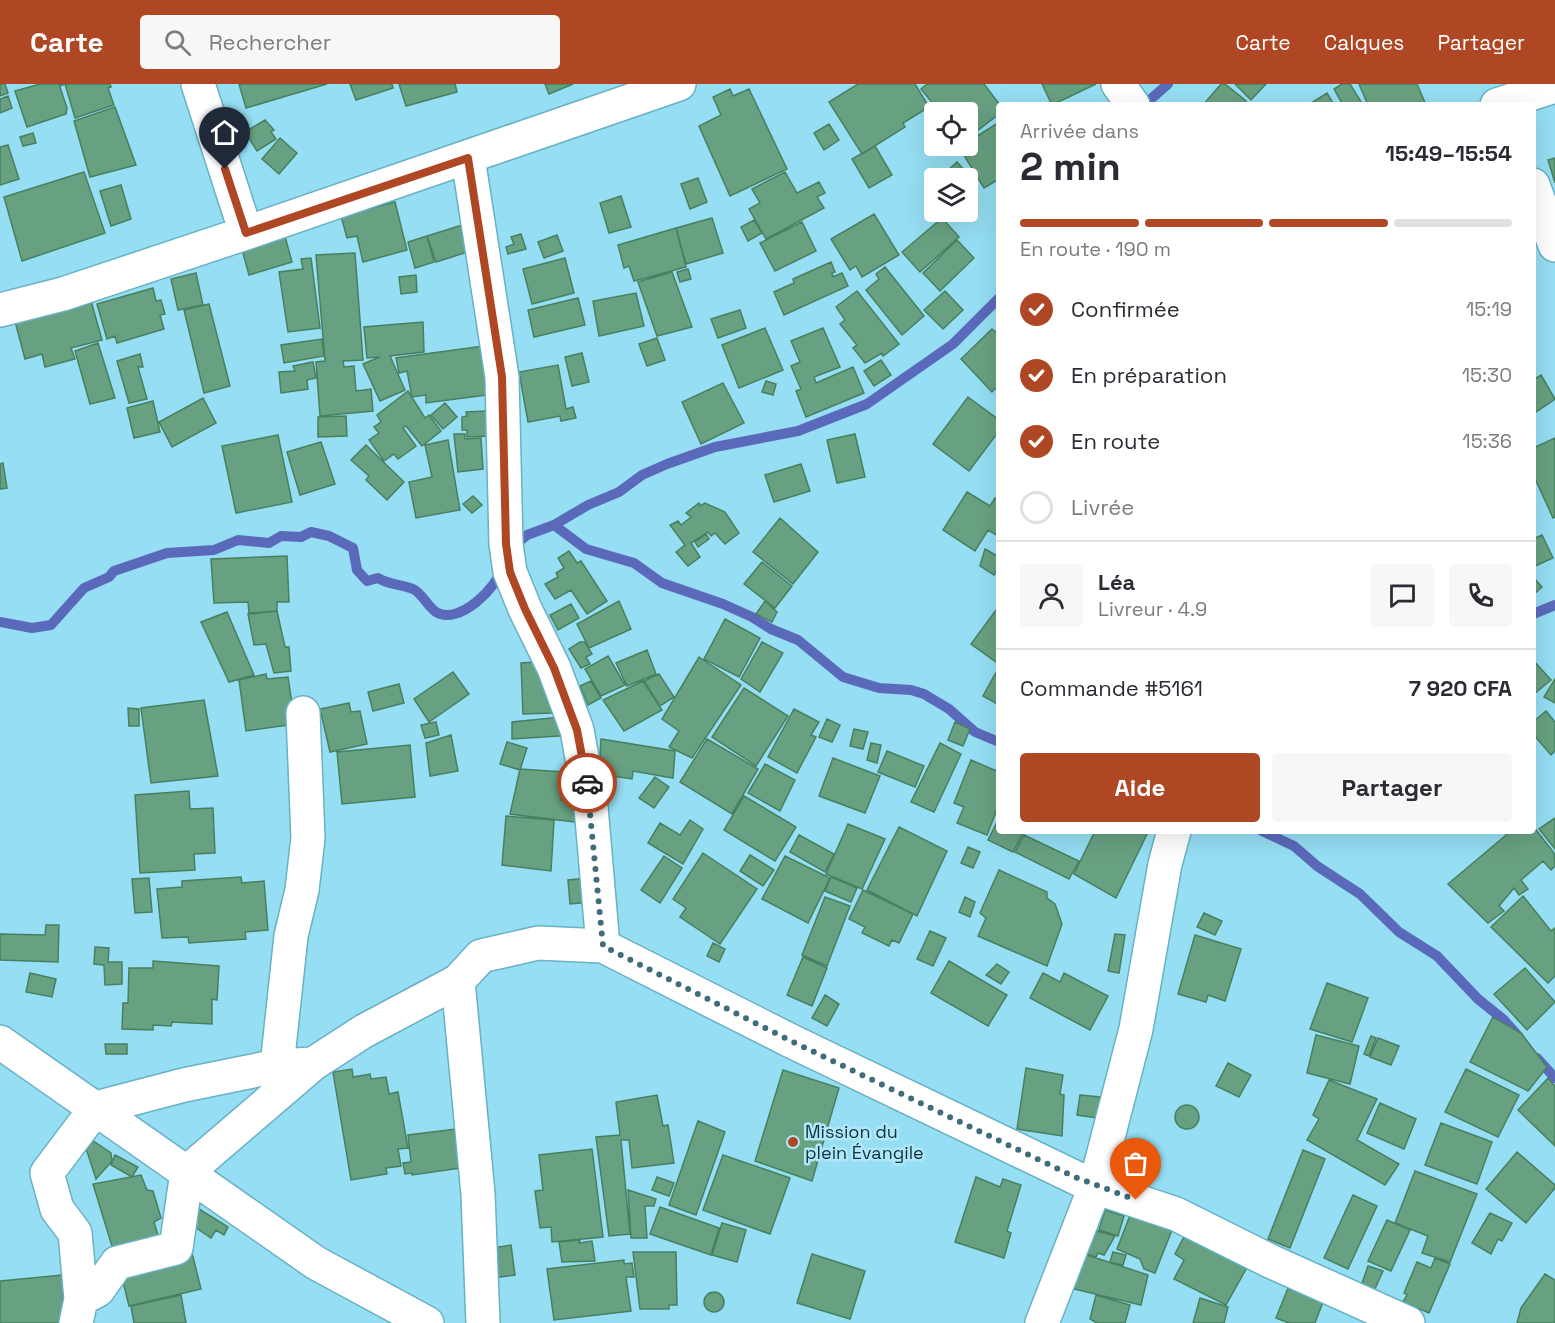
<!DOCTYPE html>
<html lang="fr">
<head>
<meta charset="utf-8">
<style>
	:root { --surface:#fff; --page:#f7f7f7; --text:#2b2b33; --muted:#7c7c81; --line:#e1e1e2; --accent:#af4724 }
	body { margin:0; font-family:"Space Grotesk",sans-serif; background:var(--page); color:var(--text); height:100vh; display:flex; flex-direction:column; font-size:22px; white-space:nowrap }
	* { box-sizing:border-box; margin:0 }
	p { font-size:20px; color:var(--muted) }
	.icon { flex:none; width:33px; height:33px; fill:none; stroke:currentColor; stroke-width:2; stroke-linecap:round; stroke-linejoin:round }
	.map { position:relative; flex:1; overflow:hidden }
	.sheet { position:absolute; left:996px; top:18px; width:540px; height:732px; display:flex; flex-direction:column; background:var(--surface); border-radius:6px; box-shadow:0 6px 24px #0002 }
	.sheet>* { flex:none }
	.controls { position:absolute; left:924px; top:18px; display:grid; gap:12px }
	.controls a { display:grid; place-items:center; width:54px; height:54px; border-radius:6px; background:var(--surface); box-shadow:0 6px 24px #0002; font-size:30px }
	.pin { position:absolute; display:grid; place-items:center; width:51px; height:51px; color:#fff; margin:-62px -26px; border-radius:50% 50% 50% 0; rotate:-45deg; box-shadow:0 0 6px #0007 }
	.pin .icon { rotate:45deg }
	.courier { position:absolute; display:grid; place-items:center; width:60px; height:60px; margin:-30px; border:4px solid #af4724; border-radius:50%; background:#fff; color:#222; box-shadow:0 2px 8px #0007 }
	.summary em { font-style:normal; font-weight:600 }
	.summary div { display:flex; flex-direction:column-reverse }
	.summary { display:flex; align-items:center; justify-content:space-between; height:102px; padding:0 24px }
	h1 { font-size:39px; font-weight:600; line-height:45px }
	.bar { display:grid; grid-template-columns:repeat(4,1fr); gap:9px 6px; align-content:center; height:72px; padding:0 24px }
	.bar i { height:8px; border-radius:4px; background:var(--line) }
	.bar .active { background:var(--accent) }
	.bar p { grid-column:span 4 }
	.line { display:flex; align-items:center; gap:15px; padding:0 24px; border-top:2px solid var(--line) }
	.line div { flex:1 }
	.round { display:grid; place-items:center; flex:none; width:63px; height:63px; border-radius:6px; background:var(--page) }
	ol { padding:0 24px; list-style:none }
	li { display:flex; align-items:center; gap:18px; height:66px }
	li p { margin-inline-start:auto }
	li .icon { padding:6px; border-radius:50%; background:var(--accent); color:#fff; stroke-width:4 }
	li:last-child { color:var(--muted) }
	li i { width:33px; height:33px; border:3px solid var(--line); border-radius:50% }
	.primary-button { display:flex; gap:12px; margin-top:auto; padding:12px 24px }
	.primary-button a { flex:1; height:69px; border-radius:6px; background:var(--accent); color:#fff; font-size:24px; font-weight:600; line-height:69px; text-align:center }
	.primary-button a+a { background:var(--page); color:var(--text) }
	header { display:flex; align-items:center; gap:36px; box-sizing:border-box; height:84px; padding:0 30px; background:var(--accent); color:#fff }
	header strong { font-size:28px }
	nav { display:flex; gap:33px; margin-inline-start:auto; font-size:21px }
	.search { width:420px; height:54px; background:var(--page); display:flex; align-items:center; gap:15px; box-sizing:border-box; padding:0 21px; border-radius:6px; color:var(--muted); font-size:22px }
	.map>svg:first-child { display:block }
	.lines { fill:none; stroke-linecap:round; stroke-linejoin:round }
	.stream { stroke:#5b69ba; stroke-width:10 }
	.building { fill:#68a181; stroke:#478060; stroke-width:1.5 }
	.minor-casing { stroke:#69b1c5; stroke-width:36 }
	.minor { stroke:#fff; stroke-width:33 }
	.done { stroke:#3f6d79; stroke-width:6; stroke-dasharray:0 10.8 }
	.route { stroke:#af4724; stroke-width:8 }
	.poi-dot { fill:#af4724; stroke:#b0e8fa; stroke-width:2 }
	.labels { text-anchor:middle; stroke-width:5; stroke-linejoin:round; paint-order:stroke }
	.poi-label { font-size:18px; fill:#113038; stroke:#b0e8fa; text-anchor:start }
</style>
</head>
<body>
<header>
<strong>Carte</strong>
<div class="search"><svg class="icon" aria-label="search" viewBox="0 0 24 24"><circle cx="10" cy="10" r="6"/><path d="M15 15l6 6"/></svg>Rechercher</div>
<nav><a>Carte</a><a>Calques</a><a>Partager</a></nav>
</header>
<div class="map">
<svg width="1555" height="1239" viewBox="0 0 1555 1239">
	<rect width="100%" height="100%" fill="#95def3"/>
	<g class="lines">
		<!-- stream -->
		<path class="stream" d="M1144,21L1168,0
			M554,441L586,465L634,479L662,499L723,520L752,533L771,545L798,556L843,593L879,604L911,606L924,610L949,625L975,648L999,658
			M512,464L527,451L554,441L588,421L619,408L642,391L667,380L715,363L798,347L867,320L953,260L999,214
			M1533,530L1555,521
			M0,538L32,544L51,541L84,504L109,493L114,487L167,469L214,466L238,456L269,459L281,452L301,453L311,448L329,452L353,464L357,486L367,497L378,494C389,501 401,500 413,505C422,509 427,522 436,528C459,542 498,503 502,483
			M1262,747L1294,762L1317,782L1360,810L1399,848L1437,872L1478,915L1504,936L1519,953
			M1537,974L1555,994"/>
	</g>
	<!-- building -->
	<path class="building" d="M0,0H5L8,9L0,12Z
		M40,0H59L67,24L66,30L27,43L15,7Z
		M59,0H110L111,3L108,4L114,21L75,34L65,0L60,2Z
		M239,0H327L246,24Z
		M350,0H392L393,4L356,16Z
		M399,0H455L457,8L406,22Z
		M545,0H573L549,10Z
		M858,0H915L929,23L903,39L905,43L862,70L829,18Z
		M927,0H984L1000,21L999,30L968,54V28H940L921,5Z
		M1042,0H1096L1052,21Z
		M1221,0H1225L1246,17L1243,21H1203Z
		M1235,0H1266L1251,16Z
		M1342,0H1350L1363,21H1343L1334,5Z
		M1359,0H1417L1426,21H1368Z
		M730,5L733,12L749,5L787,85L730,112L699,42L721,31L713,13Z
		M1327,9L1334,21H1308Z
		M8,12L12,24L0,29V15Z
		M115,23L136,81L90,93L74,37Z
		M265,36L274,46L271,48L276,55L257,67L245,48Z
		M829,40L839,56L824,66L814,49Z
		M996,40L999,45V95L984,104L959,63L968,62V58Z
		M33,49L36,59L23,62L20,53Z
		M280,54L297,69L279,90L262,75Z
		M8,61L19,95L0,101V63Z
		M875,62L892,91L869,104L852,75Z
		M1555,74V99L1548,76Z
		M957,78L973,96L968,101V94H939Z
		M84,88L105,149L22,177L4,113Z
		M785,88L797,109L819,98L825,109L817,113L824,124L766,155L749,125L760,119L752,105Z
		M698,94L707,118L690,125L681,100Z
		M934,98V114L927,105Z
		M121,101L131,135L111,142L100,107Z
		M621,112L631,143L609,149L600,119Z
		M395,118L407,166L363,178L357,152L347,154L341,132Z
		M874,130L899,171L862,193L856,182L850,186L831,155Z
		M712,134L723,169L686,180L676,144Z
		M942,134L959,153L920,188L902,168Z
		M754,136L762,149L748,157L741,143Z
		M472,138L480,164L436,178L427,152Z
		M802,138L816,167L775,187L760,159Z
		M676,144L686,183L634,197L629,182L624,184L618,161Z
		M283,145L292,178L249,191L240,158Z
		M521,150L526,165L508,170L506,163L514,160L511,153Z
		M557,151L563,167L544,174L538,158Z
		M427,152L434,178L415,184L408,158Z
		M957,156L974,174L940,207L923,189Z
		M355,169L363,276L343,277L344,283L354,282L356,307L371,305L373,327L320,332L316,278L325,277L316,171Z
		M311,174L320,244L288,248L279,188L303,185L301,175Z
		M565,174L574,209L532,220L523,185Z
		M831,178L835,188L832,189L833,193L842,189L848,202L784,231L774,208L794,199L793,195Z
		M885,183L924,232L902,251L866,206L879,195L876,190Z
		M688,185L691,195L680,198L677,188Z
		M672,188L692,243L657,252L638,198Z
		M196,189L203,221L178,226L171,195Z
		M416,191L417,208L401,210L399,193Z
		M153,204L156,217L161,216L165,230L160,231L164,245L117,259L115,252L107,255L97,220Z
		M88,206L102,256L71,264L75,275L45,283L42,270L25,275L12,226Z
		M857,207L899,260L883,272L882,269L865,279L853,264L857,261L840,240L845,236L836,223Z
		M945,207L963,226L943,245L924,226Z
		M636,209L644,242L599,252L593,217Z
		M578,214L585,241L534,253L528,226Z
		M209,220L230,302L204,309L184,226Z
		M740,226L746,244L718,254L711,235Z
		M423,238L424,268L390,272L405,306L380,317L363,280L380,273L367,274L364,243Z
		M765,244L783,286L739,304L722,261Z
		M823,244L840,283L814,293L816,299L853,283L864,309L806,333L796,307L801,305L791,282L800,278L791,257Z
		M992,245L997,249L999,248V301L992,308L961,275Z
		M657,254L665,276L647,282L639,260Z
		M322,255L324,272L284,279L281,261Z
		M98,259L115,314L90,320L75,267Z
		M483,262L486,311L426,319V311L412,313L407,287L399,289L396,274Z
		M582,269L589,298L572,302L565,273Z
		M140,270L143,283H138L147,315L129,319L117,277Z
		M881,276L891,291L874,302L864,287Z
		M313,278L316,294L307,296L308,305L281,309L279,288L295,287L293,282Z
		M558,281L566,325L573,323L576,334L561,337L560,332L528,338L519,288Z
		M1541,291L1555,315L1533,330V296Z
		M766,297L776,300L773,311L762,308Z
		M723,299L744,339L701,360L682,318Z
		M408,307L425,334L429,331L441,347L422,362L406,342L403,344L416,362L398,375L394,370L384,377L369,356L379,349L374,343L381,338L377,331Z
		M968,313L999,336V347L969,387L933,360Z
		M203,314L216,339L172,363L159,338Z
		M153,317L160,348L134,354L127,324Z
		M445,319L457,333L443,345L431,331Z
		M487,327L488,352L467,353V346H462V333L467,332L466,328Z
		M346,332L347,352L318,353V333Z
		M454,350H465V355L481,354L483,385L458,388Z
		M855,350L865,393L837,399L827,356Z
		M278,351L292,418L236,429L222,362Z
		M1555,354V433L1553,434L1533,390V364Z
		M448,356L460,426L416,434L409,398L432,393L425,361Z
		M321,358L335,400L300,411L287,368Z
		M366,361L404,398L387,416L366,396L369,392L351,376Z
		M3,379L7,404L0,405V380Z
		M801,380L810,407L774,418L765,391Z
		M967,408L990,422L995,414L999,417V449L998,452L988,446L975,467L943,446Z
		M473,412L482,421L472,429L463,420Z
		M699,419L700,422L705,419L725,428L739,449L725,460L715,449L711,452L708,448L691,459L700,473L688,482L676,468L685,461L670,441L678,437L681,441L691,433L686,429Z
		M780,434L818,468L793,500L753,468Z
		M706,450L709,455L698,463L695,458Z
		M1542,451L1553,474L1533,483V455Z
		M985,465L999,473V483L994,491L980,482Z
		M569,467L577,479L581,477L607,517L587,530L571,506L555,515L545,500L558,493L556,489L564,484L558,474Z
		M287,472L289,518H277V527L249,529L248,518L214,519L211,475Z
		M762,478L792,502L775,524L744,500Z
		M1533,493L1542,503L1533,511Z
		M619,517L631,545L589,564L577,540Z
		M765,517L777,528L772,538L756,530Z
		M571,520L579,534L558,546L550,531Z
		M999,522V574L996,578L971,560Z
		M277,527L285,563H289L291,587L274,589L266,560L254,561L248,530Z
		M227,528L254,591L229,598L201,538Z
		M725,535L760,554L739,593L704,575Z
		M580,558H585L592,570L586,573L590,580L581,584L569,565Z
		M762,558L783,569L760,608L741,595Z
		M647,566L656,590L627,602L616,579Z
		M608,572L625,601L601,612L585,585Z
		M699,573L741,601L692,674L669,663L679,647L662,635Z
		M1533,576L1551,596L1534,610L1533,609Z
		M549,577L552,629L523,630L521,579Z
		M999,583V621L983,612Z
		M453,588L469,610L429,638L414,615Z
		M266,590L267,595L288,593L295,640L246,647L239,596Z
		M659,590L674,613L660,622L644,597Z
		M1555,595V619L1544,613Z
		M591,597L601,614L588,621L580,602Z
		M643,597L662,626L624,647L603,616Z
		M399,600L404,619L373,627L368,608Z
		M744,604L788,632L756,682L712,653Z
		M204,616L218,692L151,699L141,624Z
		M349,619L351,628L360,627L367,660L330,668L320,625Z
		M128,624L139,625V642H129Z
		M794,625L819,638L811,651L816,653L797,689L768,673Z
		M1546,627L1555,638V667L1551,671L1533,650V638Z
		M571,632L574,651L512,655V638Z
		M827,635L840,641L832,658L819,653Z
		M436,638L439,651L425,654L421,641Z
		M955,638L970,645L963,662L948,656Z
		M854,645L868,648L863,665L850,662Z
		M451,651L458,687L430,692L426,659Z
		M601,655L675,667L673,694L633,687L632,695L599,690Z
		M707,655L758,685L732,730L680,698Z
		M507,658L527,664L520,686L500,680Z
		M871,659L881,661L877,679L867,676Z
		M940,659L961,670L934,728L911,718Z
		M410,661L415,713L342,720L337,668Z
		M887,667L924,682L915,703L878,688Z
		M833,674L880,692L865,729L819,712Z
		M971,676L999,688V720L987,751L957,739L964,723L954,719Z
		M765,680L795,696L780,727L748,709Z
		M520,685L564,688L561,716L582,720V739L510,730Z
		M655,693L669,703L654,724L639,714Z
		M189,707L190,725L213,724L215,769L194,770L195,786L140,789L135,711Z
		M744,712L796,743L775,777L724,746Z
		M506,732L554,736L551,787L502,781Z
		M999,734V747H1024L1013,768L988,756Z
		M1555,734V765L1539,745Z
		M690,736L703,745L683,780L648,759L660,739L680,751Z
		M848,740L885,755L862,805L826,790Z
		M1533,742L1554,769L1555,782L1551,786L1543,777L1521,796L1528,805L1519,811L1514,804L1499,822L1504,827L1488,839L1448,800L1511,747H1533Z
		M899,743L947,767L917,832L867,806Z
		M1095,747L1148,748L1116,814L1074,790Z
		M799,751L834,770L825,788L790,768Z
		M1024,751L1079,777L1069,795L1015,768Z
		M968,763L980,768L973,784L961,779Z
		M703,769L757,805L720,860L680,833L686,824L673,815Z
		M750,771L774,786L763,802L740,787Z
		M664,772L682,784L660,819L641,806Z
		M785,772L830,794L808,839L762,815Z
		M999,786L1047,808V814L1055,820L1062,840L1047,882L978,852L986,834L980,829Z
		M241,793L242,799L264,797L268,846L245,848L246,855L189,859L188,853L162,854L157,805L182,803V797Z
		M831,793L857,804L851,818L825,807Z
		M149,794L152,828L135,829L132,795Z
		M588,794L591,818L570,820L568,796Z
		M863,806L913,830L899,859L892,856L889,862L862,849L865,843L849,835Z
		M1523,812L1551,847L1555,844V892L1548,899L1491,843Z
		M825,813L850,822L827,882L802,871Z
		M965,813L975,818L970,833L959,828Z
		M1204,829L1222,837L1215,851L1197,843Z
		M46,841H59L58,878L0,876V850L45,851Z
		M930,847L946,854L933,882L917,875Z
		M1115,850L1125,851L1119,889L1108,887Z
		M1195,851L1241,865L1225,917L1208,911L1206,918L1178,910Z
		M713,859L725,865L719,878L707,872Z
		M95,863L109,864L108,878H122V900L105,901L104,881L94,880Z
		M803,873L827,884L812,922L787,911Z
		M153,877L219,882L217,916L212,915V940L172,938L171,942L153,941V946L122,945L123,919H128L129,884H153Z
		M949,877L1007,911L988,942L931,909Z
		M997,880L1009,888L1001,900L986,891Z
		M1525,884L1555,918L1527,946L1494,910Z
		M30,889L56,895L52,913L26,908Z
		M1043,889L1060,898L1064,889L1108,912L1090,946L1030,914Z
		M1327,899L1368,914L1352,958L1310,945Z
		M825,911L839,920L827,942L812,934Z
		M1493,933L1521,949L1547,983L1528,1007L1470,978Z
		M1316,951L1359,962L1350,1000L1307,989Z
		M1371,952L1376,954L1369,972L1364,970Z
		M1378,954L1399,962L1391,981L1370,973Z
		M105,960H127V970H106Z
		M1228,979L1251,991L1239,1013L1216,1002Z
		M1026,984L1063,991L1060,1010L1064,1011L1062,1052L1017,1045Z
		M352,985L353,993L370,990L371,995L386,993L389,1010L398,1008L408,1064L398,1065L401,1082L386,1084L387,1090L351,1096L333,988Z
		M1466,985L1519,1011L1498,1053L1445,1028Z
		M783,986L839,1004L812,1097L755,1077Z
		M1548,994L1555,1002V1062L1518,1026Z
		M1329,996L1377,1015L1357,1056L1399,1080L1385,1101L1307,1056L1319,1035L1313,1031Z
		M657,1011L663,1042L668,1041L674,1079L632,1084L629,1056H621L630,1150L609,1152L596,1053L620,1051L616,1018Z
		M1080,1011L1100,1013L1097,1034L1077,1031Z
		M1380,1019L1416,1035L1404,1065L1367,1049Z
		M1175 1033a12 12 0 1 1 24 0a12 12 0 1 1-24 0Z
		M698,1037L725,1048L696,1131L669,1121Z
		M1441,1039L1492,1058L1477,1100L1425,1081Z
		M456,1045L460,1084L412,1091V1089L405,1090L403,1079L411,1078L408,1051Z
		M92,1056L111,1069L112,1077L96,1095L84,1058Z
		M592,1065L603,1153L552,1158L551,1143L540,1144L535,1107L543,1106L539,1071Z
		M1303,1066L1325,1075L1290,1164L1268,1155Z
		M1517,1068L1555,1101V1104L1526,1139L1486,1105Z
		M115,1071L138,1083L132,1093L111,1081Z
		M723,1071L790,1094L770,1150L703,1126Z
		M1415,1087L1477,1110L1450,1178L1422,1169L1428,1152L1395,1139Z
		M141,1091L147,1106L153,1107L161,1134L154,1138L162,1165L116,1175L93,1100Z
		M657,1093L674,1099L669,1112L652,1106Z
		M976,1093L1000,1103L1003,1095L1021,1101L1007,1147L1011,1149L1004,1174L955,1158Z
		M628,1106L656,1115L654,1122H645L647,1154H631Z
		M1353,1111L1377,1122L1348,1185L1324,1174Z
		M188,1118L228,1143L224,1151L216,1146L211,1154L179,1132Z
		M660,1123L719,1144L711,1171L650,1150Z
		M1105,1126L1124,1132L1118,1152L1099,1146Z
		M1132,1126L1174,1141L1155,1189L1144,1185L1140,1175L1117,1165Z
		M1490,1129L1512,1139L1502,1157L1498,1155L1491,1170L1472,1159Z
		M1387,1136L1410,1146L1391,1187L1368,1177Z
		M722,1139L746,1146L737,1178L712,1171Z
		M1097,1147L1115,1152L1104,1171L1098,1169L1096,1173L1083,1169Z
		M1187,1147L1250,1178L1226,1221L1174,1195L1184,1176L1175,1170Z
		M580,1156L579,1159L592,1157L595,1177L562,1178L559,1158Z
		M511,1161L515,1191L478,1196L473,1167Z
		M191,1165L201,1205L129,1222L119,1181Z
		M633,1168H676L677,1221H669V1225H640Z
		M1113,1168L1126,1171L1123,1181L1110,1178Z
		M1081,1169L1148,1191L1141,1221L1070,1204Z
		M812,1170L865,1187L850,1235L797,1219Z
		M1435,1174L1450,1180L1429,1229L1403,1218L1407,1211L1404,1209L1417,1178L1431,1184Z
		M624,1176V1180L632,1179L634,1193H626L631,1227L554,1236L547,1185Z
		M1368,1182L1383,1187L1374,1207L1361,1202Z
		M1545,1190L1555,1196V1239H1517L1521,1224Z
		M62,1191L65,1239H0V1197Z
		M1288,1204L1323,1218L1315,1239H1289L1276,1234Z
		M704 1218a10 10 0 1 1 20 0a10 10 0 1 1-20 0Z
		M181,1211L186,1239H134L131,1222Z
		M1096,1211L1130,1221L1125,1239H1097L1090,1235Z
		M1200,1214L1228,1223L1224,1239H1193Z"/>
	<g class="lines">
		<!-- minor casing -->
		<g class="minor-casing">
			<path id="minor" d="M198,0L246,149
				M1118,0L1133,21
				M1497,21L1555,2
				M468,74L502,293L506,460L510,488L525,525L554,584L577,646L591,723L603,862
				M1533,101L1555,161
				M0,226L63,210L246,149L679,0
				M458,897L478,1110L483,1239
				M0,958L316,1179L427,1239
				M277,982L291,852L302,806L308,754L303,629
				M81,1215L98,1206L117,1179L176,1164L187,1088L313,980
				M76,1239L81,1215L75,1149L57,1125L47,1089L96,1024L184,1001L277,982L313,980L364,947L458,897L481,872L538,859L603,862L791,957L1095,1103L1176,1130L1270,1177L1408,1239
				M1042,1239L1095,1103L1136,945L1165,780L1174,747"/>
		</g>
		<!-- minor -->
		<use href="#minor" class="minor"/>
	</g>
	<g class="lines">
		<!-- done -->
		<path class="done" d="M587,699L603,862L791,957L1075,1093L1136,1116"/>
		<!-- route -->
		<path class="route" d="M225,85L246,149L468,74L502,293L506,460L510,488L525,525L554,584L577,646L587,699"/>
	</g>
	<!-- markers -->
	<circle class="poi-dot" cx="793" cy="1058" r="6"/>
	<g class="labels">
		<!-- poi labels -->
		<g class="poi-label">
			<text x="805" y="1054">Mission du<tspan x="805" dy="21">plein Évangile</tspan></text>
		</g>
	</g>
</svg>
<div class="controls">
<a><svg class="icon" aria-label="locate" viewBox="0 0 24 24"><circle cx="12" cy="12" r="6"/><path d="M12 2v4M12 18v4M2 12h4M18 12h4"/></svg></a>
<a><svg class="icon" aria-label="layers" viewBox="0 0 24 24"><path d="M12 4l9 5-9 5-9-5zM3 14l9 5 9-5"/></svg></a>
</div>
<div class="pin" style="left:1136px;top:1116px;background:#ea580c"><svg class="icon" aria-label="bag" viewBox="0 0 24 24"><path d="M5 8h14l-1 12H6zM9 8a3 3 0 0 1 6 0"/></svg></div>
<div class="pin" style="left:225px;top:85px;background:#1f2937"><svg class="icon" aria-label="home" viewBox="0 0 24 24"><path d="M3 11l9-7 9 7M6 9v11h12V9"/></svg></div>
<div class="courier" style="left:587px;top:699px"><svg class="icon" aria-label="car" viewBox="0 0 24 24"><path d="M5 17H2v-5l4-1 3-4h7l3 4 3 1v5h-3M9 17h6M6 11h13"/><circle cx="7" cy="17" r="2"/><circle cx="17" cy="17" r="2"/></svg></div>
<section class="sheet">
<div class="summary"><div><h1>2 min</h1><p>Arrivée dans</p></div><em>15:49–15:54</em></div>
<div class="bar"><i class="active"></i><i class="active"></i><i class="active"></i><i></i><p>En route · 190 m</p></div>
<ol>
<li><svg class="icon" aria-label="check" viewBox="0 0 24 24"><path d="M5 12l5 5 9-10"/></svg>Confirmée<p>15:19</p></li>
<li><svg class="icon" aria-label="check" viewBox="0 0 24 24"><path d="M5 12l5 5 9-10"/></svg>En préparation<p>15:30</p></li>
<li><svg class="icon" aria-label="check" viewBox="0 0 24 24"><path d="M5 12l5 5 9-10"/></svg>En route<p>15:36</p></li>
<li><i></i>Livrée</li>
</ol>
<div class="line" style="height:108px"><a class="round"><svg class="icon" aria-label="person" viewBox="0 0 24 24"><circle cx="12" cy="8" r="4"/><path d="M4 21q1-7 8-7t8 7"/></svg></a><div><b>Léa</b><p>Livreur · 4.9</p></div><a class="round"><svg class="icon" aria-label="chat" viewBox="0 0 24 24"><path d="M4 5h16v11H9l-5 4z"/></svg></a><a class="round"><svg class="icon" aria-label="phone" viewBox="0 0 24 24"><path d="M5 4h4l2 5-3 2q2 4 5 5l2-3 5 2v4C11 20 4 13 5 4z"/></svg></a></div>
<div class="line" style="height:78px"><div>Commande #5161</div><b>7 920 CFA</b></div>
<div class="primary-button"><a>Aide</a><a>Partager</a></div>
</section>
</div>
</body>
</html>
